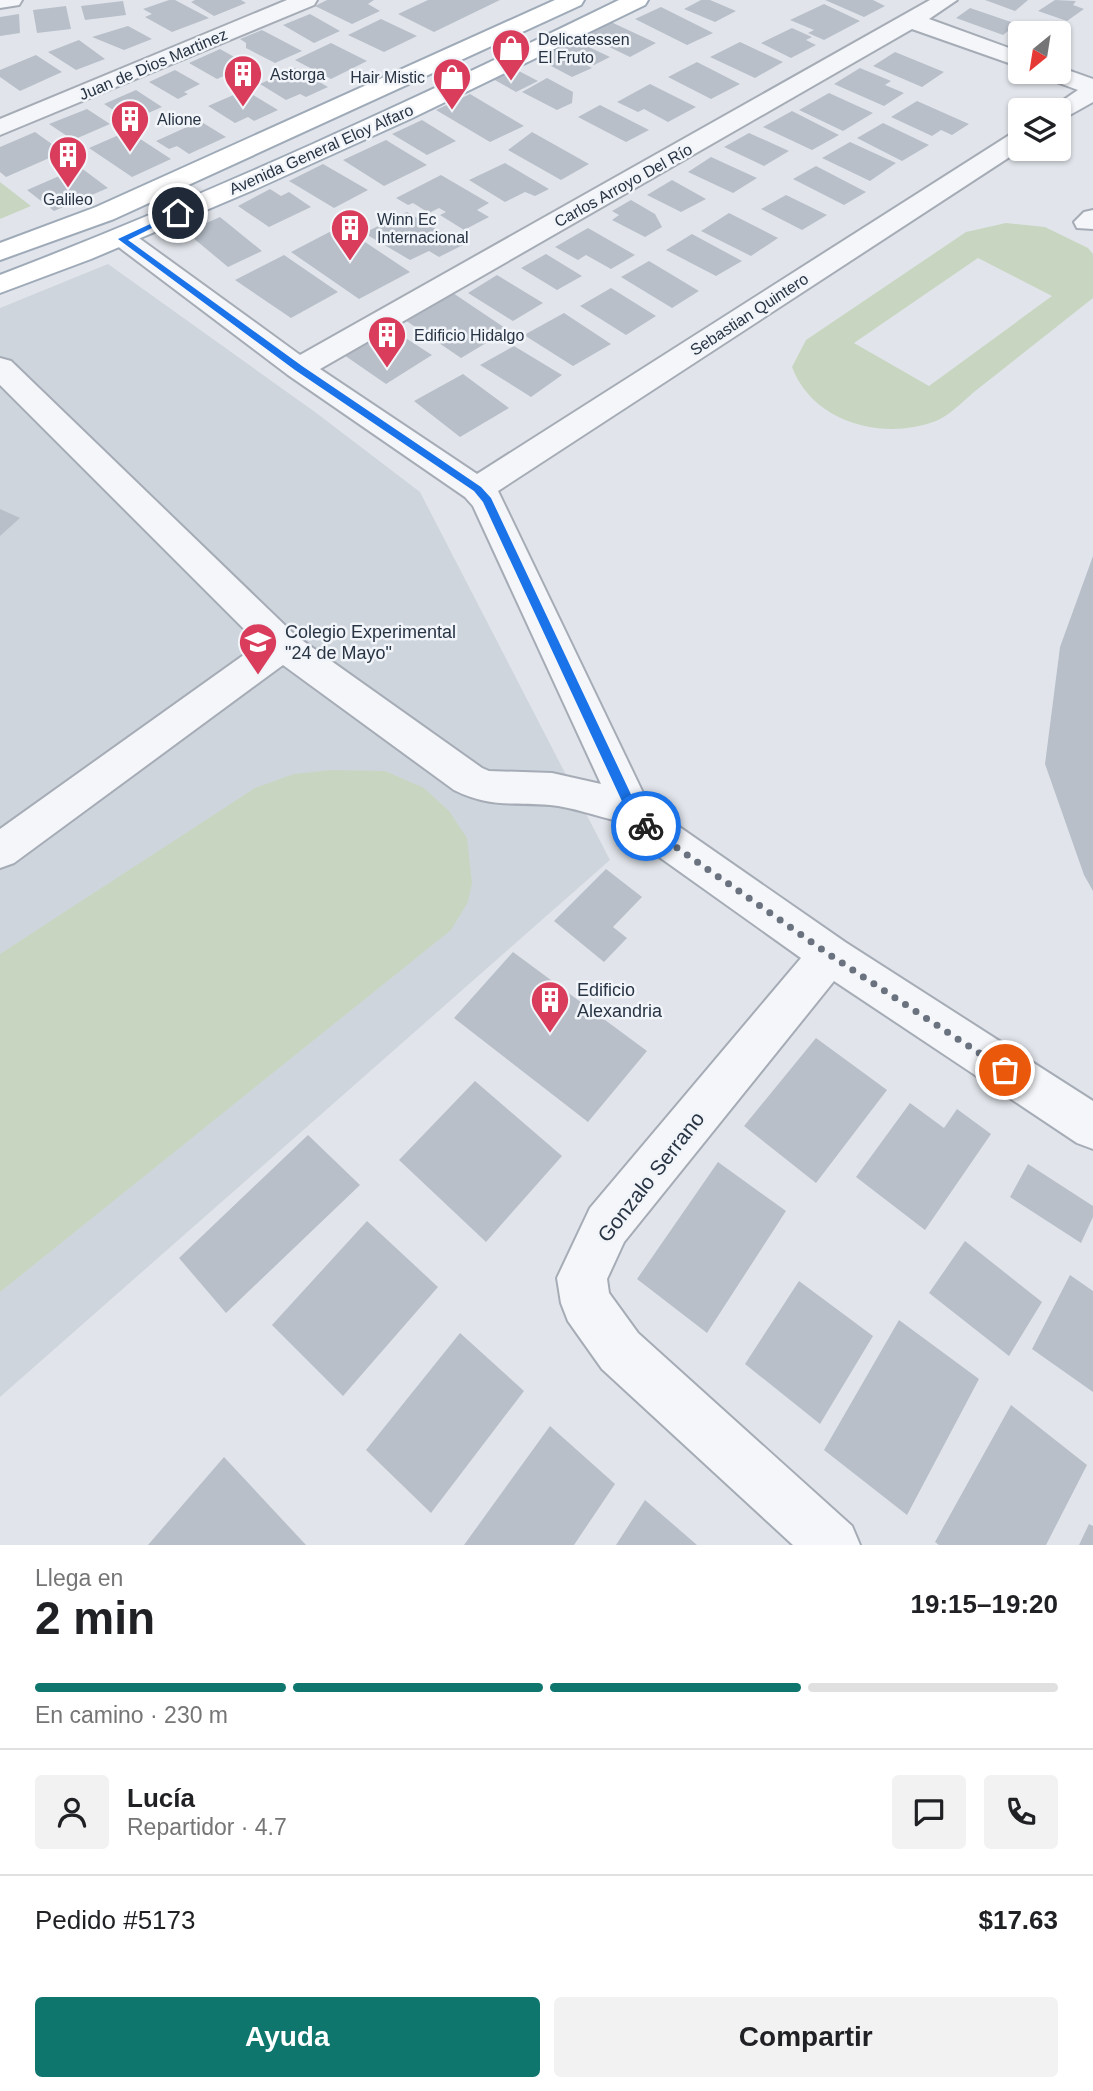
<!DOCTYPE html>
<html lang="es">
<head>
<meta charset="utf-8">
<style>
	:root { --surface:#fff; --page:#f2f2f2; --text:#202124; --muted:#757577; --line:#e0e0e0; --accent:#0f766e }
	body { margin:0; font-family:Arial,sans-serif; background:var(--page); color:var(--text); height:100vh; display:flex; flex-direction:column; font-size:26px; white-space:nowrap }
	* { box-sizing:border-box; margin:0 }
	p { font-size:23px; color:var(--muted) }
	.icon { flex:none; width:38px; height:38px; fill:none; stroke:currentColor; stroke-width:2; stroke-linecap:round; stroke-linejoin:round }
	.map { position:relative; height:1545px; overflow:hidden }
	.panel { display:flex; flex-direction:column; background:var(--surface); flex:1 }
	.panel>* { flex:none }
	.needle { width:46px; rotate:210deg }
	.fabs { position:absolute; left:1008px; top:21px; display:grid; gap:14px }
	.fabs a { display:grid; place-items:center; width:63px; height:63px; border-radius:7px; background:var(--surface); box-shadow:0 2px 5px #0004; font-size:35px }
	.pin { position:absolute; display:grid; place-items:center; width:60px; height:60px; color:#fff; margin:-30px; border:4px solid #fff; border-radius:50%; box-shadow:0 2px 7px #0007 }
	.courier { position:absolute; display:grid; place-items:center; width:70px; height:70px; margin:-35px; border:5px solid #1a73e8; border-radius:50%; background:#fff; color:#222; box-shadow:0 2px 9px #0007 }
	.overview em { font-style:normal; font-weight:700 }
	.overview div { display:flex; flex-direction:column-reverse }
	.overview { display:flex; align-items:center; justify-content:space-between; height:119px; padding:0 35px }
	h1 { font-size:46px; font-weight:700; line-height:52px }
	.bar { display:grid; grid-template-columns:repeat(4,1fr); gap:10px 7px; align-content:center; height:84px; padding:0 35px }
	.bar i { height:9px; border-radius:5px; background:var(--line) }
	.bar .current { background:var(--accent) }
	.bar p { grid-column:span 4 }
	.line { display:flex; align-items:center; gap:18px; padding:0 35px; border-top:2px solid var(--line) }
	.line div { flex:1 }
	.round { display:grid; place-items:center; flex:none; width:74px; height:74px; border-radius:7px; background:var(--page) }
	.button { display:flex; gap:14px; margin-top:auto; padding:14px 35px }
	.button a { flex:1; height:80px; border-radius:7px; background:var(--accent); color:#fff; font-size:28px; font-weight:700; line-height:80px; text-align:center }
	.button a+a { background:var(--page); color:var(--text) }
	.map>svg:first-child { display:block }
	.built { fill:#cfd5dd }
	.green { fill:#c8d6c1; fill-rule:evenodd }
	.building { fill:#b8bfc9 }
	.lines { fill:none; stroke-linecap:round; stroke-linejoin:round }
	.minor-casing { stroke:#a6acb6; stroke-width:4 }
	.major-casing { stroke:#9faab8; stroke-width:4 }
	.minor { fill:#f4f6f9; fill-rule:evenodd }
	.major { fill:#fff; fill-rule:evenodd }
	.route { fill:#1a73e8 }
	.done { stroke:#69727e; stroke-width:7; stroke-dasharray:0 12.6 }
	.labels { text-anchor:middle; stroke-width:5; stroke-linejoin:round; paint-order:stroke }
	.far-poi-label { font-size:16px; fill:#283444; stroke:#f1f4f8; text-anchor:start }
	.far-street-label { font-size:16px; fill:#283444; stroke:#f1f4f8 }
	.poi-label { font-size:18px; fill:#283444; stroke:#f1f4f8; text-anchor:start }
	.near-street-label { font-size:21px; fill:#283444; stroke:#f1f4f8 }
</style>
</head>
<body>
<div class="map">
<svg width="1093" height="1545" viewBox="0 0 1093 1545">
	<rect width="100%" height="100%" fill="#e1e5eb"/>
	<!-- built -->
	<path class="built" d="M108,264L315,412L420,492L610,860L0,1397V308Z"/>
	<!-- green -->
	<path class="green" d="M0,182L31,206L0,219Z
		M1006,223L1045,227L1088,248L1093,254V298C1055,328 1017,358 979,388C966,398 951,415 936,421C883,441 813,423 792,367L806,340L966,232ZM978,258L1052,296L929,386L854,343Z
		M331,770L385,771L424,788L449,811L467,838L472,883L468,902L451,930L0,1292V954L255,788L294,774Z"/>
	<!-- building -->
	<path class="building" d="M169,0H175L209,18L172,32L145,17L152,14L143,9Z
		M195,0H241L246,3L214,16L191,2Z
		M327,0H374L368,4L380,11L352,24L315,6Z
		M428,0H500L434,32L398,14Z
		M701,0H710L736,11L715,22L684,9Z
		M825,0H873L885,6L864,17Z
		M985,0H1028L1015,11Z
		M1055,0L1076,1L1073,5L1084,9L1067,21L1038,11Z
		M123,1L126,15L85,20L81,6Z
		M824,4L860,21L824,40L808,33L814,30L790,20Z
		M66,6L71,29L37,33L33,10Z
		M661,7L713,33L687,45L635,19Z
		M970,8L1017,24L1003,35L956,18Z
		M19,14L20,33L0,36V17Z
		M310,14L340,31L314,43L283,25Z
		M381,19L417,36L384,52L348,35Z
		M611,22L656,43L630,57L603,44L596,47L576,38Z
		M1030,23L1057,33L1015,36Z
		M128,26L152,39L124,50L92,37Z
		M792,28L812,37L806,40L816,45L791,58L761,43Z
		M262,30L302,51L275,63L246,48V43L240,39Z
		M79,40L105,59L76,70L48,52Z
		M574,40L610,57L594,65L559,48Z
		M740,42L783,62L755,78L710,57Z
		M331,43L367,61L331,79L295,60Z
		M220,49L254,68L231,79L226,75L217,79L189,63Z
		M554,49L592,68L572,77L536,58Z
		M895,52L944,72L922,87L873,66Z
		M36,55L62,72L20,91L0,77V70Z
		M697,62L740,84L711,99L668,77Z
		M295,68L328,87L306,97L300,94L286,100L260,84Z
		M860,68L891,81L885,85L904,93L884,106L834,84Z
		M515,69L538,81L516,92L493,79Z
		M175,70L200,84L184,92L188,94L178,99L149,82Z
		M547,78L573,92L572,103L557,110L522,92Z
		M650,84L696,107L668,122L644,109L638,112L617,102Z
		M136,90L162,107L130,121L104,104Z
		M245,90L278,110L254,121L248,117L235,123L208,106Z
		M829,93L873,113L843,131L799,110Z
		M470,94L524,126L490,142L436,110Z
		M917,101L969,124L952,135L941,130L932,136L891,117Z
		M600,105L649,130L626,142L578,117Z
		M87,109L110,124L73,140L49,124Z
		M792,111L839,135L812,150L763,127Z
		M422,120L456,141L427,155L392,134Z
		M200,121L226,137L189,154L177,146L169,149L156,141Z
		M883,123L929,145L902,161L857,138Z
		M128,131L171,159L132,177L89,148Z
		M35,132L63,152L6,177L0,172V147Z
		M532,132L589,164L561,180L508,150Z
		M749,133L789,151L764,166L724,147Z
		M386,140L427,165L384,186L343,160Z
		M850,142L896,163L870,181L822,158Z
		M711,157L757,178L733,193L688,172Z
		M505,163L549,189L535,196L525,192L505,202L469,180Z
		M323,164L368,190L334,208L289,181Z
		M816,166L866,192L844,205L793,179Z
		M80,167L108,188L54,211L27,190Z
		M441,175L489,203L477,210L489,217L464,230L440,215L446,212L439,208L429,213L413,203L408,205L396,198Z
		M672,180L706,199L681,212L647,195Z
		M270,189L281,196L289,192L311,207L269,227L238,206Z
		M786,195L827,215L802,230L761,209Z
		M631,200L655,214L662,227L645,237L612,220L619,215L612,211Z
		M407,212L463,245L439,257L429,251L410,260L364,233Z
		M729,213L778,238L751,256L701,231Z
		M220,217L262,251L228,267L186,232Z
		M341,226L410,272L359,299L291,252Z
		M588,228L635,255L611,269L586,255L578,260L555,247Z
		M692,234L742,261L716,276L666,250Z
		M546,254L582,276L557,290L521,268Z
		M284,255L338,292L291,318L235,280Z
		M649,261L699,291L672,308L621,277Z
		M497,275L543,303L513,321L468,293Z
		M611,288L656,316L626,335L580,306Z
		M453,293L508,330L461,358L405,320Z
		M564,313L611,344L573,366L524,335Z
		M390,328L432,355L386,384L344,355Z
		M514,346L562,375L531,397L480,365Z
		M463,374L509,408L460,437L414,401Z
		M0,509L20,518L0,536Z
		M1093,556V891L1084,875L1045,764L1060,647Z
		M606,869L642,897L613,927L627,938L604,962L554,921Z
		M513,952L647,1051L588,1122L454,1018Z
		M816,1038L887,1090L816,1183L744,1126Z
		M475,1081L562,1156L486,1242L399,1160Z
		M910,1103L944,1128L957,1109L991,1134L925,1230L856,1177Z
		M308,1135L360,1185L226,1313L179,1258Z
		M718,1162L786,1211L707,1333L637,1279Z
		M1028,1164L1093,1206V1217L1081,1243L1010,1197Z
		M367,1221L438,1287L343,1396L272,1325Z
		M965,1241L1042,1302L1009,1356L929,1293Z
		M1070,1275L1093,1291V1392L1032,1349Z
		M799,1281L873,1336L820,1424L745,1364Z
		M899,1320L979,1379L907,1515L824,1450Z
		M460,1333L524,1391L431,1513L366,1450Z
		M1011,1405L1087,1465L1046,1545H939L935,1542Z
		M550,1426L615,1484L574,1545H464Z
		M224,1457L306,1545H148Z
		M645,1500L697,1545H616Z
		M1089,1524L1093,1526V1545H1079Z"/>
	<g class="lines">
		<!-- minor casing -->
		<g class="minor-casing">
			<path id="minor" d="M0,0H22L19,5L0,8Z
				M287,0H317L314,5L0,135V119Z
				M930,0H957L929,19L1020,52V67L912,29L320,369L477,474L1011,134L1020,132L1022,149L498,491L645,797L655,810L845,942L1093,1101V1149L1077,1143L834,981L624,1242L607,1279L609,1293L638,1333L852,1526L860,1545H793L602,1369L568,1321L561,1303L557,1278L590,1208L801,958L627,834L618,821C596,816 572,807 550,805C512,802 490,808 454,790L283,665L14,863L0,868V829L259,644L0,385V358L11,361L296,636L482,768L489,771L552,773L601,784L473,506L465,497L288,375L108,239L112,233H132L300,355Z
				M1059,67L1093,79V102L1059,121V110H1049L1078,90L1043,77L1039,72H1059Z
				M1093,210V229L1077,228L1074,222L1084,212Z"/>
		</g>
		<!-- major casing -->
		<g class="major-casing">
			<path id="major" d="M555,0H584L581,5L114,219L0,260V243L96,207Z
				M619,0H648L645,5L410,119L251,191L91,259L0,293V275C211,194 416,99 619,0Z"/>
		</g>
		<!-- minor -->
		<use href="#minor" class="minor"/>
		<!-- major -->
		<use href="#major" class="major"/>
	</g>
	<!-- route -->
	<path class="route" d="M176,212L182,213L128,240L302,366L481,487L491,498L636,805L652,826L650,830H642L627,812L483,502L474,491L295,370L118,239Z"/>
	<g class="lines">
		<!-- done -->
		<path class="done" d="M646,826L830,955L1005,1070"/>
	</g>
	<!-- icons -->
	<defs>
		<g id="shop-pin" transform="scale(2.0125)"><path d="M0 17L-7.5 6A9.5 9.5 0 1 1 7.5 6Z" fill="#da3c5c" stroke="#f1f4f8"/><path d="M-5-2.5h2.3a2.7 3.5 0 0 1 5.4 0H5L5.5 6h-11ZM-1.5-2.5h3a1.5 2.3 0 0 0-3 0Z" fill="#fff"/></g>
		<g id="building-pin" transform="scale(2.0125)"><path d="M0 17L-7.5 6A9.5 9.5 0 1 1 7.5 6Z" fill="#da3c5c" stroke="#f1f4f8"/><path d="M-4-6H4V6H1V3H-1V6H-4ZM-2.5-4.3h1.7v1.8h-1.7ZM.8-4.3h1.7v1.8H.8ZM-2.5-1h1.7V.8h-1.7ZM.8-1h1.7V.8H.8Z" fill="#fff"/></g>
		<g id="university-pin" transform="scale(2.0125)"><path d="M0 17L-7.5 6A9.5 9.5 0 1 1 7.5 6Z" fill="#da3c5c" stroke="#f1f4f8"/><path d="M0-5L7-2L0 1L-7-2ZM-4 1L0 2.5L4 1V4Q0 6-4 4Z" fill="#fff"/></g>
	</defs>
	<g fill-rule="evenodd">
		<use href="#shop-pin" x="511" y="48"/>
		<use href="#building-pin" x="243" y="74"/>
		<use href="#shop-pin" x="452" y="77"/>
		<use href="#building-pin" x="130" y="119"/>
		<use href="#building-pin" x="68" y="155"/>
		<use href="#building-pin" x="350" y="228"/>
		<use href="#building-pin" x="387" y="335"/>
		<use href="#university-pin" x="258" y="642"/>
		<use href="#building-pin" x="550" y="1000"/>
	</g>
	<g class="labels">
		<!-- far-poi labels -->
		<g class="far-poi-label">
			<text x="538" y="45">Delicatessen<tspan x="538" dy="18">El Fruto</tspan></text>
			<text x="270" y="80">Astorga</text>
			<text x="425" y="83" text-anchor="end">Hair Mistic</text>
			<text x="157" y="125">Alione</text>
			<text x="68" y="205" text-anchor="middle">Galileo</text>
			<text x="377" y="225">Winn Ec<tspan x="377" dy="18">Internacional</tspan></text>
			<text x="414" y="341">Edificio Hidalgo</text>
		</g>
		<!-- far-street labels -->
		<g class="far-street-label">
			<text transform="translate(153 64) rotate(-23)" y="6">Juan de Dios Martinez</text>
			<text transform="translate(321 149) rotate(-24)" y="6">Avenida General Eloy Alfaro</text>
			<text transform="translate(623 185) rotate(-29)" y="6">Carlos Arroyo Del Río</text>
			<text transform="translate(749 314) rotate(-33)" y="6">Sebastian Quintero</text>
		</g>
		<!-- poi labels -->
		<g class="poi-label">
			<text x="285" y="638">Colegio Experimental<tspan x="285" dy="21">"24 de Mayo"</tspan></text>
			<text x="577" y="996">Edificio<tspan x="577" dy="21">Alexandria</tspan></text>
		</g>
		<!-- near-street labels -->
		<g class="near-street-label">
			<text transform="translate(651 1177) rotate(-52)" y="7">Gonzalo Serrano</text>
		</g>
	</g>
</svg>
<div class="fabs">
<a><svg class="needle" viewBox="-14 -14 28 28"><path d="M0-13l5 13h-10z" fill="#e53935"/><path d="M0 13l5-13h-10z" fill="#757577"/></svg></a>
<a><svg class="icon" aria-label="layers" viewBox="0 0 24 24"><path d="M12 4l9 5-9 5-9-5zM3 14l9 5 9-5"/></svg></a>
</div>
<div class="pin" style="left:1005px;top:1070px;background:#ea580c"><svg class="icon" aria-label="bag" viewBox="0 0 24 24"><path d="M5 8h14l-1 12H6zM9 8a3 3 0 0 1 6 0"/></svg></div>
<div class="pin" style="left:178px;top:213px;background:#1f2937"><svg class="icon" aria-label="home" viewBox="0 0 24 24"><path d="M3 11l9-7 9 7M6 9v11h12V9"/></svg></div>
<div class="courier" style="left:646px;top:826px"><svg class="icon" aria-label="bike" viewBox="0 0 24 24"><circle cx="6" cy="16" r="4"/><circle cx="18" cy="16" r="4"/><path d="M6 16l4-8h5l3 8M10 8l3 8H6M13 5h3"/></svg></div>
</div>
<section class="panel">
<div class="overview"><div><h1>2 min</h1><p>Llega en</p></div><em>19:15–19:20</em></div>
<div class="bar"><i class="current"></i><i class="current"></i><i class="current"></i><i></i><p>En camino · 230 m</p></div>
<div class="line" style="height:126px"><a class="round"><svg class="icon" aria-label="person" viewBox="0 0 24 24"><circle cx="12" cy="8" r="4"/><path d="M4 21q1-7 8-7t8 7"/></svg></a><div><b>Lucía</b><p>Repartidor · 4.7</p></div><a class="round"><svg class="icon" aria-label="chat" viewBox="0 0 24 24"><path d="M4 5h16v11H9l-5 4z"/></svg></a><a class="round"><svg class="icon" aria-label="phone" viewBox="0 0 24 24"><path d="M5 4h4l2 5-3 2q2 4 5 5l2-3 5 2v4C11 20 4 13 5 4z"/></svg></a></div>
<div class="line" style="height:91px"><div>Pedido #5173</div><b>$17.63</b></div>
<div class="button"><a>Ayuda</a><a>Compartir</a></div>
</section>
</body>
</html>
